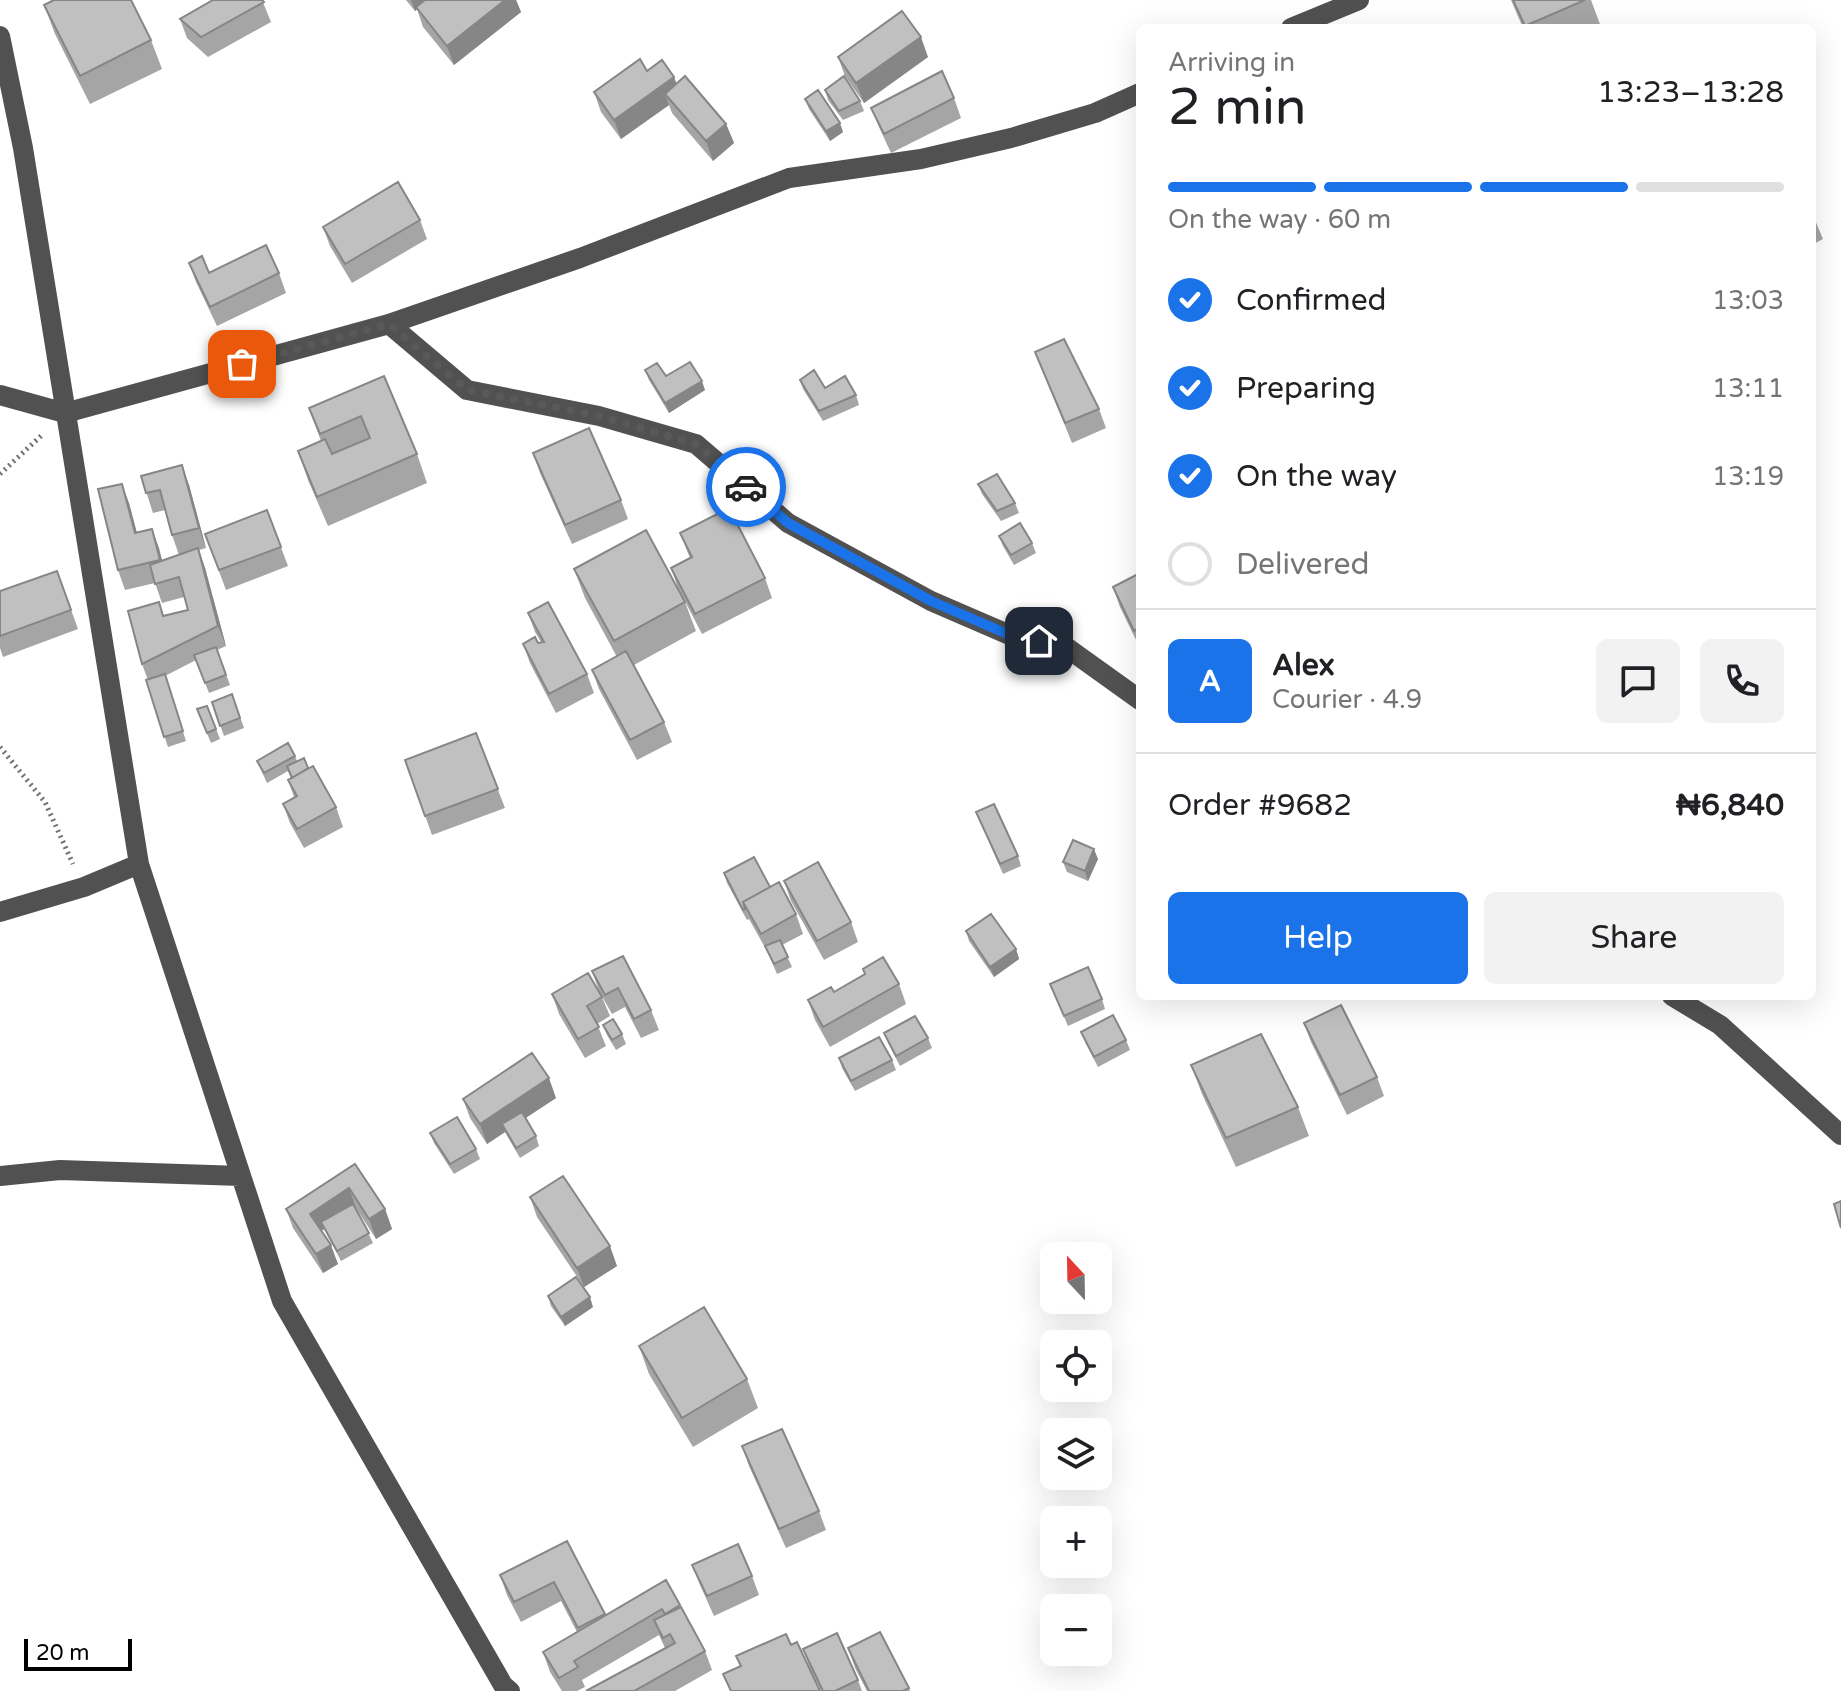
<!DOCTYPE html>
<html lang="en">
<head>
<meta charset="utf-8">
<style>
	:root { --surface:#fff; --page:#f2f2f2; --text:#202124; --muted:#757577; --line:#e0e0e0; --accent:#1a73e8 }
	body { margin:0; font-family:"Varela Round",sans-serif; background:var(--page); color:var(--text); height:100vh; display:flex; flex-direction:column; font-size:30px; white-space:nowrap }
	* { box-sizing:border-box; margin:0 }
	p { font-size:26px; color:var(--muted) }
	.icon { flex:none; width:44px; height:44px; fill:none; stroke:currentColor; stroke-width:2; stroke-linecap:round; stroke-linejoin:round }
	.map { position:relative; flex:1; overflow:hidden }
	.sheet { position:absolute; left:1136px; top:24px; width:680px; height:976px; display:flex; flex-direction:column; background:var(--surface); border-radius:12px; box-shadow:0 8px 32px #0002 }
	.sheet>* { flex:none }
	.needle { width:52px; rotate:338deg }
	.tools { position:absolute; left:1040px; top:1242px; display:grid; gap:16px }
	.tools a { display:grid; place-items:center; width:72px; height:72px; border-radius:12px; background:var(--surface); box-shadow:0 8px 32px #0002; font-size:40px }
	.scale { position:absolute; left:24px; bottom:20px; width:108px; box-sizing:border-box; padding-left:8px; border:4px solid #000; border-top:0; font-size:22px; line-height:28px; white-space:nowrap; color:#000; -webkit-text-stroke:6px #fff; paint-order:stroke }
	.pin { position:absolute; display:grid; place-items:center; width:68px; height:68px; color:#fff; margin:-34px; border-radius:16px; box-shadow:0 4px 12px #0006 }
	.courier { position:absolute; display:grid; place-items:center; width:80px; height:80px; margin:-40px; border:6px solid #1a73e8; border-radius:50%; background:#fff; color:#222; box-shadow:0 2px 10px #0007 }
	.summary em { font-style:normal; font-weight:600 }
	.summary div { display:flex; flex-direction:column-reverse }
	.summary { display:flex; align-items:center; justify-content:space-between; height:136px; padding:0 32px }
	h1 { font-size:52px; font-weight:600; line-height:60px }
	.bar { display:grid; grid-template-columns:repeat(4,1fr); gap:12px 8px; align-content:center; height:96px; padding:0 32px }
	.bar i { height:10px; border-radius:6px; background:var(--line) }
	.bar .on { background:var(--accent) }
	.bar p { grid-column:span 4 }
	.line { display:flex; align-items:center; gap:20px; padding:0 32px; border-top:2px solid var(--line) }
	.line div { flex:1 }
	.round { display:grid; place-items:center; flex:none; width:84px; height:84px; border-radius:12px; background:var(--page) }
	ol { padding:0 32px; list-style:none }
	li { display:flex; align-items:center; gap:24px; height:88px }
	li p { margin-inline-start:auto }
	li .icon { padding:8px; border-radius:50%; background:var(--accent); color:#fff; stroke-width:4 }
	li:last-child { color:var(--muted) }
	li i { width:44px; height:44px; border:4px solid var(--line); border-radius:50% }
	.primary-button { display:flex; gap:16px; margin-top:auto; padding:16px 32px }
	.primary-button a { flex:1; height:92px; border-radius:12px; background:var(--accent); color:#fff; font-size:32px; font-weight:600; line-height:92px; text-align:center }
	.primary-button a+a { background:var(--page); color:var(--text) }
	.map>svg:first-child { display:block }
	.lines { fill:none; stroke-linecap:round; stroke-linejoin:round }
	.path { stroke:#737373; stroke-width:5; stroke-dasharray:2 4; stroke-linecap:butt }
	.minor { stroke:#515151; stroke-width:20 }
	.wall { fill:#a5a5a5 }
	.shaded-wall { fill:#868686 }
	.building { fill:#c0c0c0; stroke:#868686; stroke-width:2 }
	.done { stroke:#595959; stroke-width:8; stroke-dasharray:0 14.4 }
	.route { stroke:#1a73e8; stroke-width:10 }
</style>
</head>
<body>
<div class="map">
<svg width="1841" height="1691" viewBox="0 0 1841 1691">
	<rect width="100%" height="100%" fill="#fff"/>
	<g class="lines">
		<!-- path -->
		<path class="path" d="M0,474L43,434
			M0,747L45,802L73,864"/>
		<!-- minor -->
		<path class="minor" d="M1291,28L1359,0
			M0,36L23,148L139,864L282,1301L503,1685L510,1691
			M389,324L467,390L599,416L696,444L788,523L931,601L1012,636L1066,647L1140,700
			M0,395L65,413L389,324L580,258L789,178L921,159L1011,138L1095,113L1140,93
			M0,912L84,887L139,864
			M1672,996L1720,1025L1841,1135
			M0,1176L60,1170L241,1176"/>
	</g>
	<!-- wall -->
	<path class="wall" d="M262,0L271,22L208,57L187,38L180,19Z
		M406,0H516L521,12L454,65L423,27L417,9L415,11Z
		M1511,0H1591L1601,27L1598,28H1523Z
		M44,5L151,40L162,69L90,104L55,34Z
		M838,57H928L864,103L845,76Z
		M647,71L674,77L676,83L726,124L734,143L713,161L672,113L669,105L621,139L601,112L594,92Z
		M825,90L860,101L864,111L843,120L828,100Z
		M954,98L961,118L891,153L879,127L871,108Z
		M805,99L843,132L830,141L809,109Z
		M1812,213L1823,239L1812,245Z
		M420,220L427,239L352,283L330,246L323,227Z
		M189,263L209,273H279L286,293L217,326L196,282Z
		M1035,352L1099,409L1106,428L1072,443Z
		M645,370L666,376L705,390L669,413L649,380Z
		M384,376L417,454L427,483L328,526L308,480L298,451L321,441L309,408Z
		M800,380L825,388L856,395L859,405L823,421L803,389Z
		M533,453L621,500L628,519L572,544L540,473Z
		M141,476L189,485L206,548L199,550L205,568L226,646L217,650L230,685L209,693L196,660L165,676L186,741L168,747L146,680H148L142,664L165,616L188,610L184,597L162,603L155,583L125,590L118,570L129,503L137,533L152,529L162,561L179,555L172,535L165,510L153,513Z
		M978,484L1015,503L1019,513L1001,521L982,494Z
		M267,510L288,566L226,590L205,534Z
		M680,533L765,578L772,598L702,634L678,588L671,568L690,558Z
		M999,536L1032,543L1036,553L1014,565L1003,546Z
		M574,569L685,602L696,631L634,665L664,722L672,742L637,760L599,689L592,670L617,657L585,598Z
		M57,571L78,629L3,657L0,648V591Z
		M1140,573V648L1120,607L1113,587Z
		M528,613L587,674L594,693L556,713L530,663L523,644L541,642L535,632Z
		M232,694L244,728L224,736L212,702Z
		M207,706L220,739L211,743L197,709Z
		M476,733L505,808L432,835L405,760Z
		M295,756L297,761L308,768L336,807L343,827L304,848L290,823L283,804L294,797L288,780L291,778L288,771L267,783L257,761Z
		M976,812L1018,856L1021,866L1003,874Z
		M1098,859L1088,881L1067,872L1063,862Z
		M724,873L770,887L796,914L803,934L782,945L792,967L777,974L768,953L749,919L747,920L727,883Z
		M784,881L851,922L858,942L824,960L791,901Z
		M966,931L1016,949L1019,959L994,977L969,941Z
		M863,969L899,984L906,1004L830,1047L815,1020L808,1000L834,992L865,974Z
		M592,971L651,1010L659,1030L641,1038L625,1007L612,1014L599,991Z
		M1050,984L1102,999L1105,1009L1068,1026Z
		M552,994L602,997L610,1016L597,1024L606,1046L585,1058L559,1014Z
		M1304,1023L1377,1077L1384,1096L1347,1115L1311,1042Z
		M603,1025L622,1034L626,1044L616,1050L607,1035Z
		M1081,1032L1126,1040L1130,1050L1098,1067L1085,1042Z
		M884,1033L928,1038L932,1048L900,1066L888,1043Z
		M839,1058L892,1060L896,1070L855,1091L842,1068Z
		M1191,1065L1298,1107L1309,1136L1236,1167L1202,1094Z
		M556,1098L525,1118L536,1136L539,1146L520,1158L505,1132L487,1144L470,1118L463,1099Z
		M430,1133L476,1149L480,1159L454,1174L434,1143Z
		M355,1164L385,1209L392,1229L376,1239L356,1208L373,1243L341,1261L324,1229L322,1231L338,1264L323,1273L293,1228L286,1209Z
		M530,1197L617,1266L584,1287L537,1217Z
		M548,1296L593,1307L565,1326L551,1306Z
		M639,1346L747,1379L758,1408L693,1447L649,1374Z
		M742,1446L819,1511L826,1530L786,1548L749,1466Z
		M567,1541L606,1616L680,1605L705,1651L712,1670L675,1691H586L665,1648L659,1635L582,1680L585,1687L577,1691H562L550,1672L543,1652L577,1632L561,1601L521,1622L507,1595L500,1575Z
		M692,1565L752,1576L759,1595L714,1616L700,1585Z
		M848,1648L909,1688L910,1691H867L855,1668Z
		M803,1649L858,1680L862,1691H821L810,1668Z"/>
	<!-- shaded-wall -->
	<path class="shaded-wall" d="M411,0H429L415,11Z
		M505,0H516L521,12L454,65L447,46Z
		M921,37L928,57L864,103L856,83Z
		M674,77L681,96L665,94L669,105L621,139L614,120Z
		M840,123L843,132L830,141L826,131Z
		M726,124L734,143L713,161L706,141Z
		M702,381L705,390L669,413L665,403Z
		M182,465L189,485L206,548L199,528Z
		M122,484L129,503L142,553L135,533Z
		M152,529L159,548L167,580L160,560Z
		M198,548L205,568L226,646L218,626Z
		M1094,849L1098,859L1088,881L1085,871Z
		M1016,949L1019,959L994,977L990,967Z
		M549,1078L556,1098L506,1131L502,1124L505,1132L487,1144L480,1124Z
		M349,1188L356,1208L325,1229L321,1222L324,1229L318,1233L310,1214Z
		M385,1209L392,1229L376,1239L369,1219Z
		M331,1245L338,1264L323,1273L316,1254Z
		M610,1246L617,1266L584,1287L577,1268Z
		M590,1297L593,1307L565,1326L561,1317Z"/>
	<!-- building -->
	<path class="building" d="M54,0H131L151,40L80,76L44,5Z
		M213,0H262L264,2L201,37L180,19Z
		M425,0H505L447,46L416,7Z
		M1513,0H1585L1525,26Z
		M902,11L921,37L856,83L838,57Z
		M640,59L647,71L662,60L674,77L614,120L594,92Z
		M942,71L954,98L884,134L871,108Z
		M685,76L726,124L706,141L665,94Z
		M844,76L860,101L839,111L825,90Z
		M818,90L840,123L826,131L805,99Z
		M398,182L420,220L345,264L323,227Z
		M266,245L279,273L210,307L189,263L202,256L209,273Z
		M1064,339L1099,409L1065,423L1035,352Z
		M690,362L702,381L665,403L645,370L657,363L666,376Z
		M814,370L825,388L845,376L856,395L819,411L800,380Z
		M384,376L417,454L317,497L298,451L325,439L332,454L370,438L361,416L320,434L309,408Z
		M589,428L621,500L565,525L533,453Z
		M182,465L199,528L172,535L160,490L146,493L141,476Z
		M997,474L1015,503L997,511L978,484Z
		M122,484L135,533L152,529L160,560L118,570L98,489Z
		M729,508L765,578L695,614L671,568L692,557L680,533Z
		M267,510L281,547L219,570L205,534Z
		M1020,523L1032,543L1011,555L999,536Z
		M646,530L685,602L614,641L574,569Z
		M198,548L218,626L142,664L128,611L159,602L163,616L188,610L179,577L155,584L150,565Z
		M57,571L71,610L0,636V591Z
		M1140,573V628L1134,631L1113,587Z
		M548,602L587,674L549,694L523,644L535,637L538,643L544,642L528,613Z
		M216,647L226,675L205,683L194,655Z
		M626,651L664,722L630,740L592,670Z
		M165,674L183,731L164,737L146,680Z
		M232,694L240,718L220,726L212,702Z
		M207,706L216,729L207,733L197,709Z
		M476,733L498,789L425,816L405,760Z
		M288,743L295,756L264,773L257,761Z
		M304,758L308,768L292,778L287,766Z
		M313,766L336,807L297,829L283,804L297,796L288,780Z
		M994,804L1018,856L1000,864L976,812Z
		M1073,840L1094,849L1085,871L1063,862Z
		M754,857L770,887L743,902L745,909L743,910L724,873Z
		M818,862L851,922L817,941L784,881Z
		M779,882L796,914L761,934L743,902Z
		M991,914L1016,949L990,967L966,931Z
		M780,940L788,957L774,964L765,946Z
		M623,956L651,1010L634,1019L618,988L605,995L592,971Z
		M883,957L899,984L823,1027L808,1000L831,987L834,992L865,974L863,969Z
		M1088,967L1102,999L1064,1016L1050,984Z
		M588,973L602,997L587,1006L599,1027L578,1039L552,994Z
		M1341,1005L1377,1077L1340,1095L1304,1023Z
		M1113,1015L1126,1040L1094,1057L1081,1032Z
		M915,1016L928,1038L896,1056L884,1033Z
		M613,1019L622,1034L612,1040L603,1025Z
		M1261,1034L1298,1107L1226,1138L1191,1065Z
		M879,1037L892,1060L851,1081L839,1058Z
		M532,1053L549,1078L480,1124L463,1099Z
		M522,1112L536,1136L516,1148L502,1124Z
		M457,1117L476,1149L450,1164L430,1133Z
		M355,1164L385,1209L369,1219L349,1188L310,1214L331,1245L316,1254L286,1209Z
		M563,1176L610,1246L577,1268L530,1197Z
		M1841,1201V1228L1834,1204Z
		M353,1204L369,1233L337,1251L321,1222Z
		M576,1277L590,1297L561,1317L548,1296Z
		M704,1307L747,1379L682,1418L639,1346Z
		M782,1429L819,1511L779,1529L742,1446Z
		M567,1541L605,1614L578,1628L554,1582L514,1602L500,1575Z
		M738,1544L752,1576L707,1596L692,1565Z
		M666,1580L680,1605L665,1614L662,1609L574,1661L578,1667L559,1678L543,1652Z
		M681,1607L705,1651L634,1691H586L675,1643L670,1634L663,1638L654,1620Z
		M880,1632L909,1688L903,1691H869L848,1648Z
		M837,1633L858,1680L835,1691H823L803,1649Z
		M786,1634L791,1645L797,1642L820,1691H731L723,1674L741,1666L736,1656Z"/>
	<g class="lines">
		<!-- done -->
		<path class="done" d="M242,364L389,324L467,390L599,416L696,444L746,487"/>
		<!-- route -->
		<path class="route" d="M746,487L788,523L931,601L1012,636L1039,641"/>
	</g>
</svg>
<div class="tools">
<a><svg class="needle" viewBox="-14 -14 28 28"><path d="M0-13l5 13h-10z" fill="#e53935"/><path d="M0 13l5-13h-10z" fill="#757577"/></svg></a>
<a><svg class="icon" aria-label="locate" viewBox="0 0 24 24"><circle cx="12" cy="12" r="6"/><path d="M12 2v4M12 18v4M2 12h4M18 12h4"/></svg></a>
<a><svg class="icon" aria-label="layers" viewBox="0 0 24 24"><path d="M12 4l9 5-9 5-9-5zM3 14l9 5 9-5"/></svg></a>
<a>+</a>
<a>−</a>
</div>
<div class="scale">20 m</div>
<div class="pin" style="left:242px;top:364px;background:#ea580c"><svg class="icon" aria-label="bag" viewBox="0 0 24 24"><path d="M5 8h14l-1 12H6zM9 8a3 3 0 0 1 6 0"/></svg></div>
<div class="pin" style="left:1039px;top:641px;background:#1f2937"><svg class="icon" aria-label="home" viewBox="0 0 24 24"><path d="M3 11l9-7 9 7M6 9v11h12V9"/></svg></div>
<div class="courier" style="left:746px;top:487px"><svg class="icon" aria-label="car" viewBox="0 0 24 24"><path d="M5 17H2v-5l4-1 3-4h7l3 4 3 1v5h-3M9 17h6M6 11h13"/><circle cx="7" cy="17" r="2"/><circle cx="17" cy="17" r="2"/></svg></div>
<section class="sheet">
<div class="summary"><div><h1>2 min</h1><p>Arriving in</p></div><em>13:23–13:28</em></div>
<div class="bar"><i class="on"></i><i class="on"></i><i class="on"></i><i></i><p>On the way · 60 m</p></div>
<ol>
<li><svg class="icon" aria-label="check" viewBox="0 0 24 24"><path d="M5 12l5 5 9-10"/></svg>Confirmed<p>13:03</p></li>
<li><svg class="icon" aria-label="check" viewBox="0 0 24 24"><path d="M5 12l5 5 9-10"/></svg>Preparing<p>13:11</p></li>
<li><svg class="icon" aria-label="check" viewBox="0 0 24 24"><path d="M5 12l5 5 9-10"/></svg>On the way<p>13:19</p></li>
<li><i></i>Delivered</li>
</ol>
<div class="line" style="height:144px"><b class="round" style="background:var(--accent);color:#fff">A</b><div><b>Alex</b><p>Courier · 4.9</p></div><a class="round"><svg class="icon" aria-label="chat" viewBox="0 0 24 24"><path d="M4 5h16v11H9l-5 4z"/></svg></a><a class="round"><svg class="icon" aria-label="phone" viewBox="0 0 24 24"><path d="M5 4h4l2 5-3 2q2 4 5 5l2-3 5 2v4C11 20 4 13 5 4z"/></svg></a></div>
<div class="line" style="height:104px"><div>Order #9682</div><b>₦6,840</b></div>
<div class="primary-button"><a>Help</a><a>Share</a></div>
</section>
</div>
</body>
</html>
